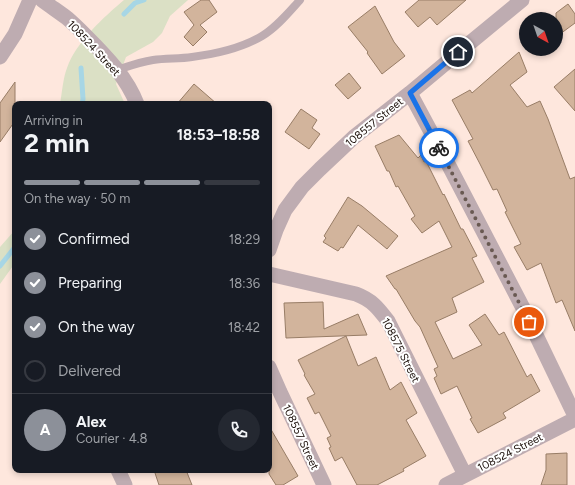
<!DOCTYPE html>
<html lang="en">
<head>
<meta charset="utf-8">
<style>
	:root { --surface:#171b24; --page:#242831; --text:#f1f3f6; --muted:#9ea1a6; --line:#363941; --accent:#8c9099 }
	body { margin:0; font-family:Figtree,sans-serif; background:var(--page); color:var(--text); height:100vh; display:flex; flex-direction:column; font-size:15px; white-space:nowrap }
	* { box-sizing:border-box; margin:0 }
	p { font-size:13px; color:var(--muted) }
	.icon { flex:none; width:22px; height:22px; fill:none; stroke:currentColor; stroke-width:2; stroke-linecap:round; stroke-linejoin:round }
	.map { position:relative; flex:1; overflow:hidden }
	.details { position:absolute; left:12px; top:101px; width:260px; height:372px; display:flex; flex-direction:column; background:var(--surface); border-radius:8px; box-shadow:0 2px 6px #0003 }
	.details>* { flex:none }
	.needle { width:26px; rotate:140deg }
	.buttons { position:absolute; left:519px; top:12px; display:grid; gap:8px }
	.buttons a { display:grid; place-items:center; width:44px; height:44px; border-radius:50%; background:var(--surface); box-shadow:0 2px 6px #0003; font-size:20px }
	.pin { position:absolute; display:grid; place-items:center; width:34px; height:34px; color:#fff; margin:-17px; border:2px solid #fff; border-radius:50%; box-shadow:0 1px 4px #0007 }
	.courier { position:absolute; display:grid; place-items:center; width:40px; height:40px; margin:-20px; border:3px solid #1a73e8; border-radius:50%; background:#fff; color:#222; box-shadow:0 1px 5px #0007 }
	.summary em { font-style:normal; font-weight:700 }
	.summary div { display:flex; flex-direction:column-reverse }
	.summary { display:flex; align-items:center; justify-content:space-between; height:68px; padding:0 12px }
	h1 { font-size:26px; font-weight:700; line-height:30px }
	.bar { display:grid; grid-template-columns:repeat(4,1fr); gap:6px 4px; align-content:center; height:48px; padding:0 12px }
	.bar i { height:5px; border-radius:3px; background:var(--line) }
	.bar .active { background:var(--accent) }
	.bar p { grid-column:span 4 }
	.line { display:flex; align-items:center; gap:10px; padding:0 12px; border-top:1px solid var(--line) }
	.line div { flex:1 }
	.round { display:grid; place-items:center; flex:none; width:42px; height:42px; border-radius:21px; background:var(--page) }
	ol { padding:0 12px; list-style:none }
	li { display:flex; align-items:center; gap:12px; height:44px }
	li p { margin-inline-start:auto }
	li .icon { padding:4px; border-radius:50%; background:var(--accent); color:#fff; stroke-width:4 }
	li:last-child { color:var(--muted) }
	li i { width:22px; height:22px; border:2px solid var(--line); border-radius:50% }
	.map>svg:first-child { display:block }
	.green { fill:#dbe0c5 }
	.lines { fill:none; stroke-linecap:round; stroke-linejoin:round }
	.stream { stroke:#a7d6e5; stroke-width:5 }
	.building { fill:#d2b49c; stroke:#987d66 }
	.lane { stroke:#beacb1; stroke-width:8 }
	.street { stroke:#beacb1; stroke-width:15 }
	.done { stroke:#695952; stroke-width:4; stroke-dasharray:0 7.2 }
	.route { stroke:#1a73e8; stroke-width:5 }
	.labels { text-anchor:middle; stroke-width:4; stroke-linejoin:round; paint-order:stroke }
	.street-label { font-size:11px; fill:#190d07; stroke:#fff }
</style>
</head>
<body>
<div class="map">
<svg width="575" height="485" viewBox="0 0 575 485">
	<rect width="100%" height="100%" fill="#fee7dd"/>
	<!-- green -->
	<path class="green" d="M124,0H188L170,16L162,33L153,42L126,57L116,84L125,104H60C62,93 63,78 67,68C76,42 104,17 124,0Z
		M15,230V263L0,284V247Z"/>
	<g class="lines">
		<!-- stream -->
		<path class="stream" d="M124,14L135,3L144,0
			M81,68L83,99L82,104
			M0,266L15,247"/>
	</g>
	<!-- building -->
	<path class="building" d="M201,0H209L217,12L200,25L207,32L193,46L184,37L194,25L184,12Z
		M419,0H466L437,25L430,17L418,27L405,12Z
		M568,4L575,14V23L556,37V13Z
		M375,6L394,42L405,56L382,74L367,53L368,52L348,27Z
		M519,52L527,72L510,85L527,107L540,101L548,119L570,179L575,177V331L562,300L556,303L541,263L527,270L514,247L521,244L505,212L507,211L497,189L493,190L480,164L468,141L473,139L452,100L470,90L472,93Z
		M575,69V111L554,87Z
		M349,73L361,88L348,99L335,85Z
		M15,82V121L0,142V103Z
		M194,84L217,104H177Z
		M301,109L317,120L312,128L320,134L309,149L285,132Z
		M399,135L418,158L421,155L424,162L426,161L443,195L444,194L461,229H463L477,256L472,258L484,282L452,298L457,312L435,322L453,359L482,345L469,325L485,314L499,335L504,332L527,377L531,374L540,391L503,413L506,418L478,433L470,419L472,418L457,386L441,394L434,378L437,376L434,369L438,367L420,327L415,321L396,289H395L386,276L452,247L439,221L422,233L411,219L415,216L398,186L396,187L389,171H387L375,146Z
		M348,197L362,206L398,236L387,249L358,225L343,248L341,247L338,251L323,242L326,238L324,236Z
		M323,302L324,329L358,314L367,335L286,338L284,303Z
		M346,336L358,366L376,357L390,390L401,382L417,413L406,420L426,456L403,469L404,471L377,485H357L342,457L335,461L329,448L331,447L327,438L331,436L319,412L315,414L307,398L315,394L304,375L305,374L298,360Z
		M269,426L298,476L283,485H276L269,474Z
		M567,453V485H541L546,470V454Z
		M163,470H186L192,485H159L155,473Z"/>
	<g class="lines">
		<!-- lane -->
		<path class="lane" d="M117,70C129,66 140,62 153,60C166,58 179,59 192,57C216,54 242,48 262,36C277,27 289,12 300,0"/>
		<!-- street -->
		<path class="street" d="M42,0C50,6 59,12 67,18C74,24 81,31 87,37C107,57 127,78 137,104
			M0,57L15,34L30,0
			M410,93L446,160L523,308L575,416
			M269,250L276,230L285,210L302,187L320,169L354,137L410,93L471,42L522,0
			M269,274L356,294C372,300 378,308 388,321L465,475
			M269,367L280,392L324,485
			M118,470L125,485
			M446,485L575,419"/>
	</g>
	<g class="lines">
		<!-- done -->
		<path class="done" d="M439,148L529,322"/>
		<!-- route -->
		<path class="route" d="M439,148L410,93L458,52"/>
	</g>
	<g class="labels">
		<!-- street labels -->
		<g class="street-label">
			<text transform="translate(94 48) rotate(47)" y="4">108524 Street</text>
			<text transform="translate(374 122) rotate(-39)" y="4">108557 Street</text>
			<text transform="translate(401 350) rotate(63)" y="4">108575 Street</text>
			<text transform="translate(301 437) rotate(65)" y="4">108557 Street</text>
			<text transform="translate(510 452) rotate(-27)" y="4">108524 Street</text>
		</g>
	</g>
</svg>
<div class="buttons">
<a><svg class="needle" viewBox="-14 -14 28 28"><path d="M0-13l5 13h-10z" fill="#e53935"/><path d="M0 13l5-13h-10z" fill="#9ea1a6"/></svg></a>
</div>
<div class="pin" style="left:529px;top:322px;background:#ea580c"><svg class="icon" aria-label="bag" viewBox="0 0 24 24"><path d="M5 8h14l-1 12H6zM9 8a3 3 0 0 1 6 0"/></svg></div>
<div class="pin" style="left:458px;top:52px;background:#1f2937"><svg class="icon" aria-label="home" viewBox="0 0 24 24"><path d="M3 11l9-7 9 7M6 9v11h12V9"/></svg></div>
<div class="courier" style="left:439px;top:148px"><svg class="icon" aria-label="bike" viewBox="0 0 24 24"><circle cx="6" cy="16" r="4"/><circle cx="18" cy="16" r="4"/><path d="M6 16l4-8h5l3 8M10 8l3 8H6M13 5h3"/></svg></div>
<section class="details">
<div class="summary"><div><h1>2 min</h1><p>Arriving in</p></div><em>18:53–18:58</em></div>
<div class="bar"><i class="active"></i><i class="active"></i><i class="active"></i><i></i><p>On the way · 50 m</p></div>
<ol>
<li><svg class="icon" aria-label="check" viewBox="0 0 24 24"><path d="M5 12l5 5 9-10"/></svg>Confirmed<p>18:29</p></li>
<li><svg class="icon" aria-label="check" viewBox="0 0 24 24"><path d="M5 12l5 5 9-10"/></svg>Preparing<p>18:36</p></li>
<li><svg class="icon" aria-label="check" viewBox="0 0 24 24"><path d="M5 12l5 5 9-10"/></svg>On the way<p>18:42</p></li>
<li><i></i>Delivered</li>
</ol>
<div class="line" style="height:72px"><b class="round" style="background:var(--accent);color:#fff">A</b><div><b>Alex</b><p>Courier · 4.8</p></div><a class="round"><svg class="icon" aria-label="phone" viewBox="0 0 24 24"><path d="M5 4h4l2 5-3 2q2 4 5 5l2-3 5 2v4C11 20 4 13 5 4z"/></svg></a></div>
</section>
</div>
</body>
</html>
